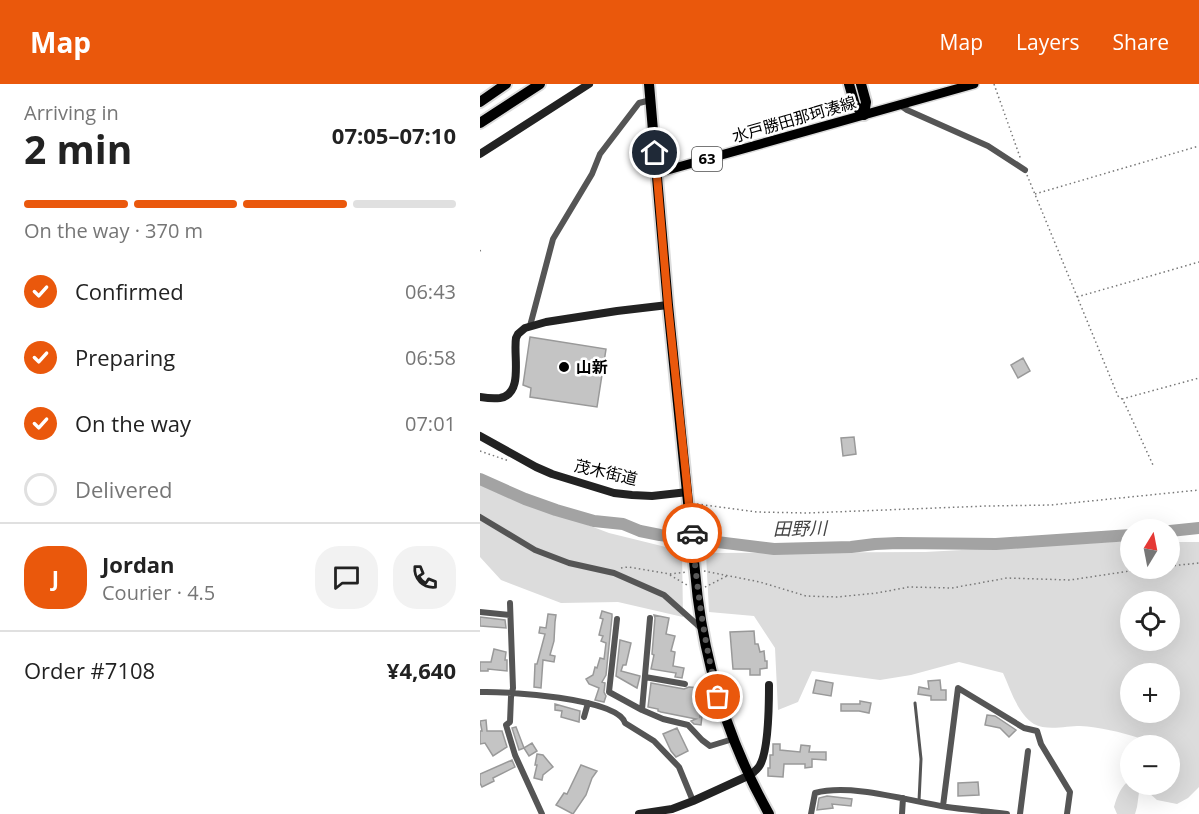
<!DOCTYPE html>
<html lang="en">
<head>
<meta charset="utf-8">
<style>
	:root { --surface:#fff; --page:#f2f2f2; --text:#222; --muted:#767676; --line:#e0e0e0; --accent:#ea580c }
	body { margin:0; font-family:"Open Sans","Noto Sans JP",sans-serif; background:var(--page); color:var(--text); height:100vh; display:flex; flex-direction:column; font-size:22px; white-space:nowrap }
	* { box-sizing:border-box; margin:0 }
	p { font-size:20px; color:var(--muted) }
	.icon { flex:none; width:33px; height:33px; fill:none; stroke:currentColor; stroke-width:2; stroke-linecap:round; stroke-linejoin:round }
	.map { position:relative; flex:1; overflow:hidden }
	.sheet { display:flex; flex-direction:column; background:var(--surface); width:480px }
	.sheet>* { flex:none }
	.needle { width:39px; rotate:10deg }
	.buttons { position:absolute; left:640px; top:435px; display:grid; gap:12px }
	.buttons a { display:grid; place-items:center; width:60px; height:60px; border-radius:50%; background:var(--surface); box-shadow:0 6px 24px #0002; font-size:30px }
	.pin { position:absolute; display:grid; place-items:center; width:51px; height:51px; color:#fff; margin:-26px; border:3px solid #fff; border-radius:50%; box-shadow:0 2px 6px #0007 }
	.courier { position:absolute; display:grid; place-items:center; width:60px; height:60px; margin:-30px; border:4px solid #ea580c; border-radius:50%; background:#fff; color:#222; box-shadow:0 2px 8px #0007 }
	.overview em { font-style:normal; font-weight:700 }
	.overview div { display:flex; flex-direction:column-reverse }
	.overview { display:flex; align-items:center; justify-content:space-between; height:102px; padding:0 24px }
	h1 { font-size:39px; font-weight:700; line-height:45px }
	.bar { display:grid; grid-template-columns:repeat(4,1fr); gap:9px 6px; align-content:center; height:72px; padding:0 24px }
	.bar i { height:8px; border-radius:4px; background:var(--line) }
	.bar .selected { background:var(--accent) }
	.bar p { grid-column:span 4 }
	.line { display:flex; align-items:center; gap:15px; padding:0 24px; border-top:2px solid var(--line) }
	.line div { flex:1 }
	.round { display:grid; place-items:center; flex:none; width:63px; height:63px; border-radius:24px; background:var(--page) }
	ol { padding:0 24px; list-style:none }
	li { display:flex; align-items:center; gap:18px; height:66px }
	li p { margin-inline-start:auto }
	li .icon { padding:6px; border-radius:50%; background:var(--accent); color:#fff; stroke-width:4 }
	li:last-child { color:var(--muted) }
	li i { width:33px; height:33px; border:3px solid var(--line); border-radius:50% }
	header { display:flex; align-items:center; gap:36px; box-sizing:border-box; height:84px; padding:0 30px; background:var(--accent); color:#fff }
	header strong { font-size:28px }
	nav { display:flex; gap:33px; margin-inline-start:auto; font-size:21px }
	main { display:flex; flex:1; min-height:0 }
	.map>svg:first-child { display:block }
	.green { fill:#dcdcdc; fill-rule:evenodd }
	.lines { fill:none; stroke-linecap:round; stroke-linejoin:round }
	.river { stroke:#a3a3a3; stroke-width:12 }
	.building { fill:#c4c4c4; stroke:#999; stroke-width:1.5 }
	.primary-casing { stroke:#dbdbdb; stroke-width:12 }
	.highway-casing { stroke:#dbdbdb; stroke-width:14 }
	.path { stroke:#777; stroke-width:1.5; stroke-dasharray:1.5 3; stroke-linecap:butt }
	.lane { stroke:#555; stroke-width:3 }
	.street { stroke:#555; stroke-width:6 }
	.secondary { stroke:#222; stroke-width:8 }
	.primary { stroke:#000; stroke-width:9 }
	.highway { stroke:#000; stroke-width:10 }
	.highway-bridge-casing { stroke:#dbdbdb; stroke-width:14; stroke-linecap:butt }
	.highway-bridge { stroke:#000; stroke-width:10 }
	.done { stroke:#595959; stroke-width:6; stroke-dasharray:0 10.8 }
	.route { stroke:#ea580c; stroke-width:8 }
	.poi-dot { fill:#000; stroke:#fff; stroke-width:2 }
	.labels { text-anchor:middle; stroke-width:5; stroke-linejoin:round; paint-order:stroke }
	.shield { fill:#fff; stroke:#4c4c4c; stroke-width:1.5 }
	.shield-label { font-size:15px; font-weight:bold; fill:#000 }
	.street-label { font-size:16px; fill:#000; stroke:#fff }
	.poi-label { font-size:16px; font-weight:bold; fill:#000; stroke:#fff; text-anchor:start }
	.water-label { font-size:18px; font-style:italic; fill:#444; stroke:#fff }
</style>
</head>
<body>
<header>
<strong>Map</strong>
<nav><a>Map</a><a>Layers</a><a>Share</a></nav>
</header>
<main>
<section class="sheet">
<div class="overview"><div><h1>2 min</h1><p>Arriving in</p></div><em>07:05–07:10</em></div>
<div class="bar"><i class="selected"></i><i class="selected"></i><i class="selected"></i><i></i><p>On the way · 370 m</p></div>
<ol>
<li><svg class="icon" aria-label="check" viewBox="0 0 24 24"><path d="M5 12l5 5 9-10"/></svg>Confirmed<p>06:43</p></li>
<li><svg class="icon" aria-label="check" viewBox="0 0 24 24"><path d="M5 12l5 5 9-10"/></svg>Preparing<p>06:58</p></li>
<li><svg class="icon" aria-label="check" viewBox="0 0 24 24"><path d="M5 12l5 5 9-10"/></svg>On the way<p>07:01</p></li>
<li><i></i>Delivered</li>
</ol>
<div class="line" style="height:108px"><b class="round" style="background:var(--accent);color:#fff">J</b><div><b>Jordan</b><p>Courier · 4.5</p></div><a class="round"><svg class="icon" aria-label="chat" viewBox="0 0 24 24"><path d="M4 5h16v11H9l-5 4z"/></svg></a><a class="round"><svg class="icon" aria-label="phone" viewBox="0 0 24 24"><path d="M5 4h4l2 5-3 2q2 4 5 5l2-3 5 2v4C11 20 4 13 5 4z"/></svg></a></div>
<div class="line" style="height:78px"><div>Order #7108</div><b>¥4,640</b></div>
</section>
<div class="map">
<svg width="719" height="730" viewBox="0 0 719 730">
	<rect width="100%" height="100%" fill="#fff"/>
	<!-- green -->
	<path class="green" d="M0,400L129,449L202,467L203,533L138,518L81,519L21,496L0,473Z
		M651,457V484H690V458H719V703L708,714L697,720L677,716L660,701L657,723L655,730H637L634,723C637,712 641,702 651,695V700H690V662L658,661L659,654C640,648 620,643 600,642C587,642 566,647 554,640C537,629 531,606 523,589L479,578L431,591L400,596L332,587L318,618L298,626L295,564L274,532L229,528L226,469L445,468ZM651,518H690V556H651ZM651,590H690V628H651Z"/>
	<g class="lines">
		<!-- river -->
		<path class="river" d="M0,395L45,415L76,426L114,437L143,440L160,447L180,451L294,465L371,463L395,460L418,459L516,460L651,451
			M690,447L719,444"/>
	</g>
	<!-- building -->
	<path class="building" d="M50,253L126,265L117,323L50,313L51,304L43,301Z
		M543,274L550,287L538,294L531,281Z
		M374,353L376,370L363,372L361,354Z
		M122,527L132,530V533L126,591L122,598L125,599L124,608L126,612L124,618L115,616L119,604L109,600L106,595L113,591L115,583L117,584L120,574L124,575L126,559L121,557L123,552L119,551L123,535L120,534Z
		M68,530L76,531L75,538L74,557L70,571L75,572L74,578L63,576L61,604L54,603L55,580H57L65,550L59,549L60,543L66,544Z
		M174,531L189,534L186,550L195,552L191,567L195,568L193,582L204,584L202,594L195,593L196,589L171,585L174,571L172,570L175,534Z
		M0,533L25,536L26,544L0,542Z
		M274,547L275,560H278L280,568L284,567L285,577H287V584L280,585V591H270V585H253L250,548Z
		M140,556L151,559L146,581H143L141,587L160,592L157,604L136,592Z
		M14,565L26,568L25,576H27V587L8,585V587H0V578H11Z
		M336,596L353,599L351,612L333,609Z
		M460,596L461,606H466V616H451V612L438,610L439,603L449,605L448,597Z
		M171,599L204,605L209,603L220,604V633L222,632L221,641L214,640L211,637L216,635L181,628L178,627V625L168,623Z
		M380,617L391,619L389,629L379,627H361V620H380Z
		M75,620L100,627L99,638L81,633L82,627L75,626Z
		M507,631L515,632L536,646L529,653L520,644L505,641Z
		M6,636L7,647H22L27,663L13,672L5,659L0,660V647H2L0,637Z
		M36,643L44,664L52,659L57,667L49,672L44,664L39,666L32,644Z
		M197,644L208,667L196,673L191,667L183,650Z
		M293,660H300V666L320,668L321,661L330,662L329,668H346V676L332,675V683L325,684V680H304L303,693L288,692V684H290V671H293Z
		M57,670L63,671L73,683L63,691L62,696L54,694L57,681H55Z
		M32,676L35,683L13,694L14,697L2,703L0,699V690Z
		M101,681L117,687L112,694L106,711L93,730L76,721L84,709L87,710Z
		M498,698L499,711L478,712V699Z
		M347,712L372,715L371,722L352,720L353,724L337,726L339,714Z"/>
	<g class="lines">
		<!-- primary casing -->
		<g class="primary-casing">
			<path id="primary" d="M177,89L494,0"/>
		</g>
		<!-- highway casing -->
		<g class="highway-casing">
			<path id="highway" d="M169,0L188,221L209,428
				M369,0L375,21L384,31
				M381,0L386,18L384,31
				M0,18L26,0
				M0,39L60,0
				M215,487C222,573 247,655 289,730"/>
		</g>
		<!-- path -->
		<path class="path" d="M514,0L541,76
			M547,91L638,312L642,315L645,320L673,381
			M555,110L719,62
			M0,166L1,169
			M597,213L719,178
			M642,315L719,294
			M0,367L29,377
			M217,420L277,428L327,429L507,422L571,421L719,406
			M690,482L719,479
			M141,484L148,483L190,490L207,488
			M224,487L280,498L326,512L357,513L397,509L429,503L472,504L527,494L590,496L670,484
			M190,491L207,501
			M225,503L247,492"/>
		<!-- lane -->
		<path class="lane" d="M435,619L441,675L439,717"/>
		<!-- street -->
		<path class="street" d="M420,21L427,26L508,62L545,86
			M50,242L73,155L112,90L120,70L159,19L171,16
			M0,433L55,466L89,479L134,489L184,511L222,545
			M30,519L33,604L31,613L30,638L26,641L35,671L62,730
			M0,528L30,531
			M137,535L129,608L162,626L183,635L208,641L222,656L230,662L253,655
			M165,593L205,600
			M0,608C25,607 138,614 145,639L174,657L199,683L213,717
			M162,626L170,534
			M104,633L108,619
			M463,722L478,604L544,644L557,647L561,660L590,708L587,730
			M331,730L335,709C371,699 429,717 467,723C487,726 507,727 527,730
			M422,730L423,714
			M540,730L548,667"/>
		<!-- secondary -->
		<path class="secondary" d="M0,70L109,0
			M0,313C6,314 13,315 20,314C44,310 33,272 36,254L38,250L45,244L66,238L137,227L188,221
			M0,352L56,383L72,390L134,409L152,411L172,412L208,408
			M159,730L192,725L213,717L270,691C274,688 278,685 280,681C289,665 289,620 289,601"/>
		<!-- primary -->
		<use href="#primary" class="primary"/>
		<!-- highway -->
		<use href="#highway" class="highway"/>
		<!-- highway-bridge casing -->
		<g class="highway-bridge-casing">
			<path id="highway-bridge" d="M209,428L215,487"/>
		</g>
		<!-- highway-bridge -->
		<use href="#highway-bridge" class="highway-bridge"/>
	</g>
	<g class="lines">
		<!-- done -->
		<path class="done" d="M212,449C217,506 224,558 238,613"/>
		<!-- route -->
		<path class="route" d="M175,69L188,221L212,449"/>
	</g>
	<!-- markers -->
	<circle class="poi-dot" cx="84" cy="283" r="6"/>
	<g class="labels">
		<!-- shield labels -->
		<rect class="shield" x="212" y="63" width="30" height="24" rx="4.5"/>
		<g class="shield-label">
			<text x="227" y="80">63</text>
		</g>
		<!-- street labels -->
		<g class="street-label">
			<text transform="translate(314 35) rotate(-16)" y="6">水戸勝田那珂湊線</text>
			<text transform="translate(126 388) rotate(13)" y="6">茂木街道</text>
		</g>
		<!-- poi labels -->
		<g class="poi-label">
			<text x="96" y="289">山新</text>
		</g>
		<!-- water labels -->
		<g class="water-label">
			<text transform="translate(320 445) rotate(-1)" y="6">田野川</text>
		</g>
	</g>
</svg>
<div class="buttons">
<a><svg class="needle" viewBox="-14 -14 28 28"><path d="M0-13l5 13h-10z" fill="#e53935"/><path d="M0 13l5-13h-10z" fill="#767676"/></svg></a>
<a><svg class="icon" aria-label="locate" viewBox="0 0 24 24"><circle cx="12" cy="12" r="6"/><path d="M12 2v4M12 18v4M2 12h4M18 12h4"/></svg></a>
<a>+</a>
<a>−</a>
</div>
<div class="pin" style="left:238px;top:613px;background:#ea580c"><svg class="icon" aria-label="bag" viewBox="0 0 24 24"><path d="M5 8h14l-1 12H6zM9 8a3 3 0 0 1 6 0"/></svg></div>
<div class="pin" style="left:175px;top:69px;background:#1f2937"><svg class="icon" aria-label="home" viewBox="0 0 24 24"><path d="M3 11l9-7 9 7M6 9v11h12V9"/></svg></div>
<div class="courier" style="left:212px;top:449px"><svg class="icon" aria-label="car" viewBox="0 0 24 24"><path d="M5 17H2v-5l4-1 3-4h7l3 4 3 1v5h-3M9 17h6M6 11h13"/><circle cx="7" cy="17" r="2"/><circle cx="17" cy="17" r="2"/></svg></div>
</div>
</main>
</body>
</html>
